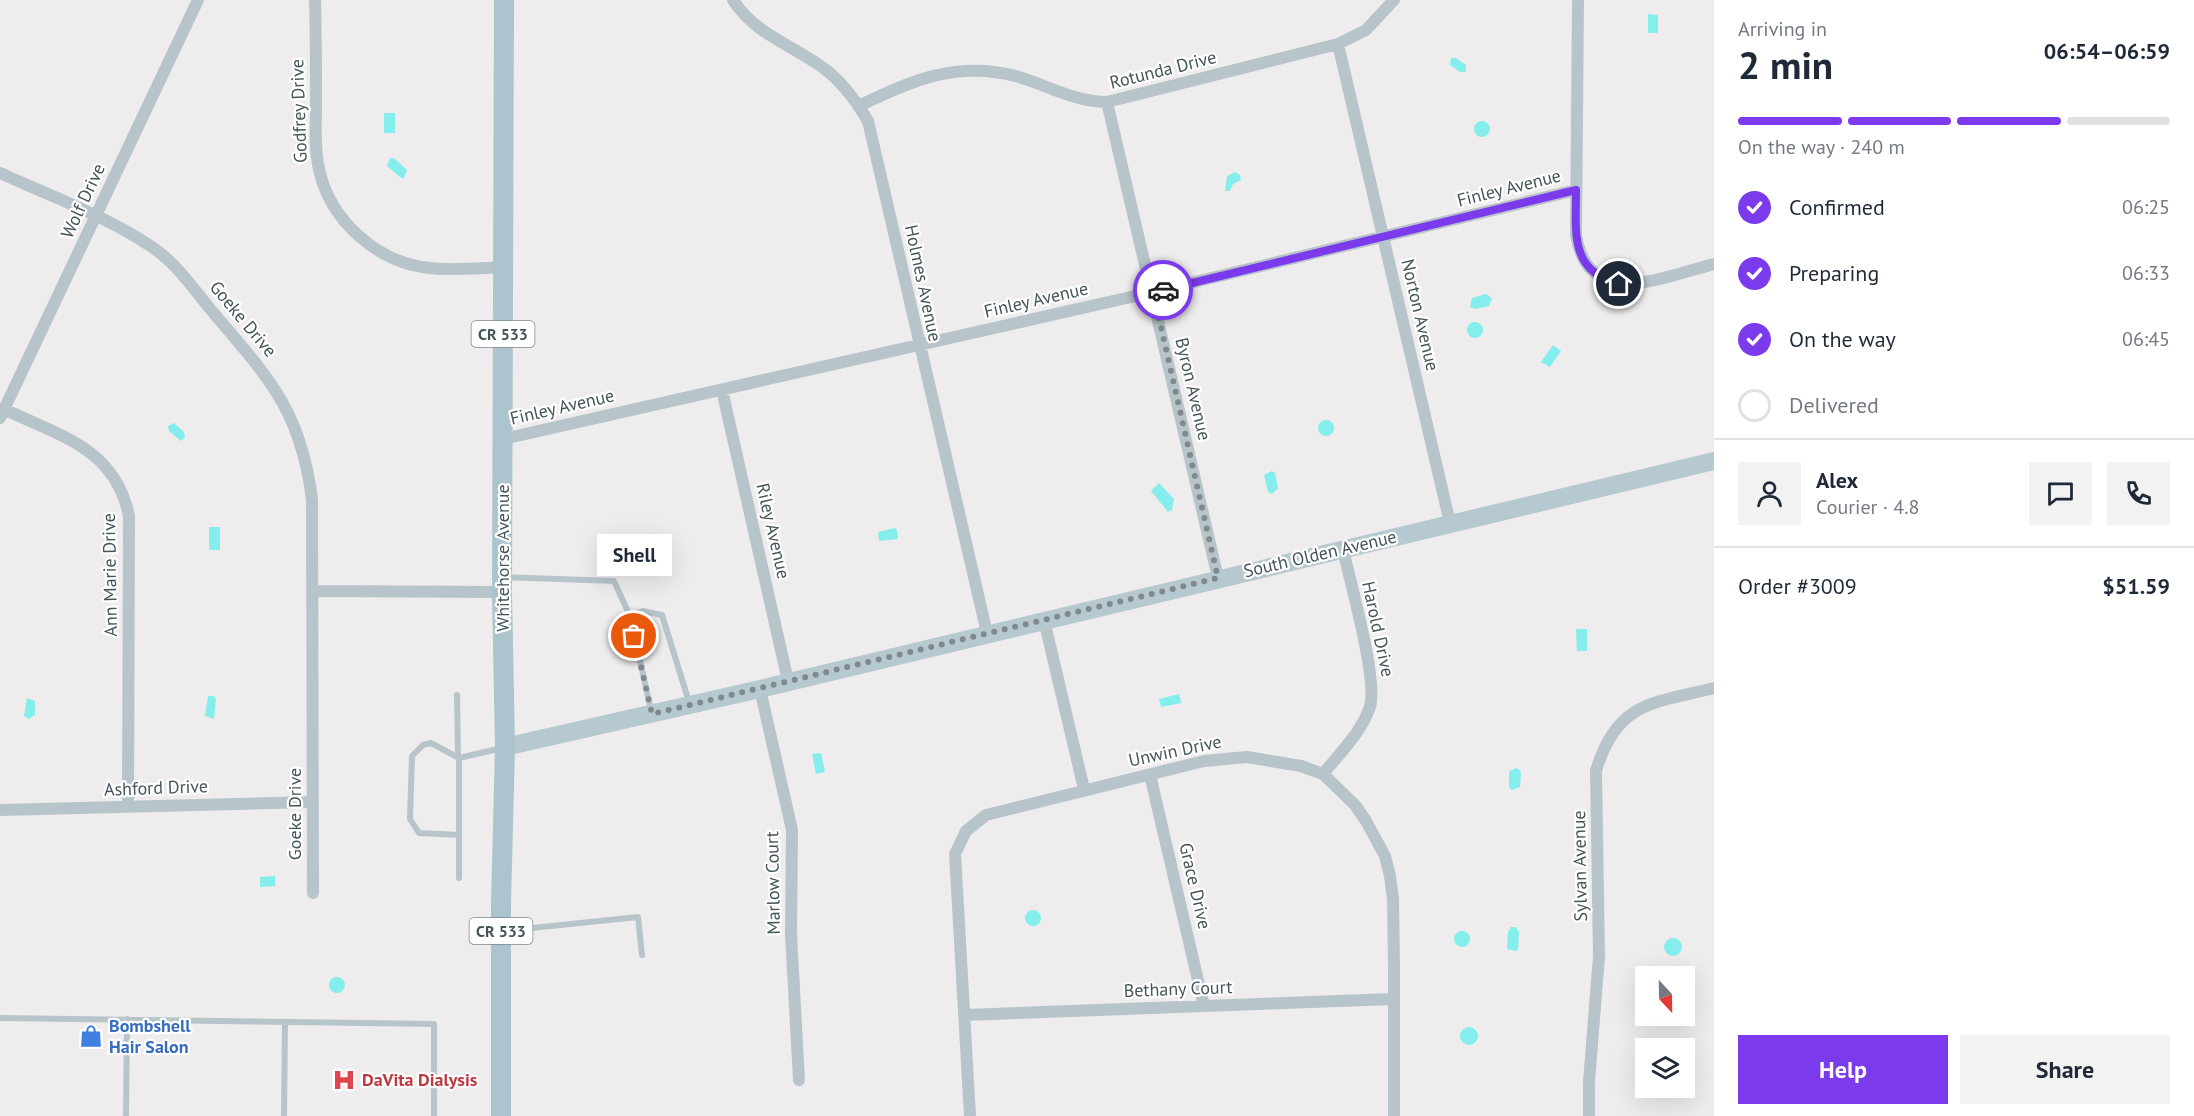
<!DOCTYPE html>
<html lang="en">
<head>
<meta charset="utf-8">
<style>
	:root { --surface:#fff; --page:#f2f2f3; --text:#1f2937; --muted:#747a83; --line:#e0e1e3; --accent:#7c3aed }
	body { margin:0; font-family:"PT Sans",sans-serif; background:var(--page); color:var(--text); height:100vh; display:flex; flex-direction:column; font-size:22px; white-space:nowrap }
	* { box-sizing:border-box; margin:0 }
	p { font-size:20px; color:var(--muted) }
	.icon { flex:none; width:33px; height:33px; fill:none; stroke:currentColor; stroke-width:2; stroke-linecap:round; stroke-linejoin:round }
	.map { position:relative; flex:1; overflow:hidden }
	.panel { display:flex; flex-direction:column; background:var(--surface); width:480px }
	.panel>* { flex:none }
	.needle { width:39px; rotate:158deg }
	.tools { position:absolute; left:1635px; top:966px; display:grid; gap:12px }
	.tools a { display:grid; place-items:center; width:60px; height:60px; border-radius:0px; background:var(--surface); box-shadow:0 6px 24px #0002; font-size:30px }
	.pin { position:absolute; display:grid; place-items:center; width:51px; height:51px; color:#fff; margin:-26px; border:3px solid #fff; border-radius:50%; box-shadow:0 2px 6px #0007 }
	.courier { position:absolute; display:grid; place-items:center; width:60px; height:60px; margin:-30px; border:4px solid #7c3aed; border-radius:50%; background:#fff; color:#222; box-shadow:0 2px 8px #0007 }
	.bubble { position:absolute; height:42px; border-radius:0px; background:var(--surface); box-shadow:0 6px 24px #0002; font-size:20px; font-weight:800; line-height:42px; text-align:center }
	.headline em { font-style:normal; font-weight:800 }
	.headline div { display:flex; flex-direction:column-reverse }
	.headline { display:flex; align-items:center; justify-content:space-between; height:102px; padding:0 24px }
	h1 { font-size:39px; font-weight:800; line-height:45px }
	.bar { display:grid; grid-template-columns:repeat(4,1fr); gap:9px 6px; align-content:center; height:72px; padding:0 24px }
	.bar i { height:8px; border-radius:4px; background:var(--line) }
	.bar .on { background:var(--accent) }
	.bar p { grid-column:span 4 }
	.line { display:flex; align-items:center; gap:15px; padding:0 24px; border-top:2px solid var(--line) }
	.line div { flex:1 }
	.round { display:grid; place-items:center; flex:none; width:63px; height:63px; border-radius:0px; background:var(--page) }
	ol { padding:0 24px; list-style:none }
	li { display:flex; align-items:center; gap:18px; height:66px }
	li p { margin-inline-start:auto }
	li .icon { padding:6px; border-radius:50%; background:var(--accent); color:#fff; stroke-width:4 }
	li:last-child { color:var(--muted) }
	li i { width:33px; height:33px; border:3px solid var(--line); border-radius:50% }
	.action { display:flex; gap:12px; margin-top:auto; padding:12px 24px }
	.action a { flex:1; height:69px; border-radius:0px; background:var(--accent); color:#fff; font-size:24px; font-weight:800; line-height:69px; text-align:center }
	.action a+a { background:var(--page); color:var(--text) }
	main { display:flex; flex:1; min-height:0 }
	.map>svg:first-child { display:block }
	.water { fill:#83eeec }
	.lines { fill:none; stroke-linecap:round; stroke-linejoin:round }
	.service { stroke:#b7c5ca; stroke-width:6 }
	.minor { stroke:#b7c5ca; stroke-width:12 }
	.secondary { stroke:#b7c9d0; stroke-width:18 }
	.primary { stroke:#abc4cd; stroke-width:20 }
	.done { stroke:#808a8d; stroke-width:6; stroke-dasharray:0 10.8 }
	.route { stroke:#7c3aed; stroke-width:8 }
	.labels { text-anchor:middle; stroke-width:4.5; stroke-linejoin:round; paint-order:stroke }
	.shield { fill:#fff; stroke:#7c888c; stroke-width:1.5 }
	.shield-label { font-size:16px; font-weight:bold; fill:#44555a }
	.street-label { font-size:18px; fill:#44555a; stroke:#fff }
	.shop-label { font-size:18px; font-weight:bold; fill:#366cbe; stroke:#fff; text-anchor:start }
	.health-label { font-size:18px; font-weight:bold; fill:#be3a42; stroke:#fff; text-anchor:start }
</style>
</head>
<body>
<main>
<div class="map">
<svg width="1714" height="1116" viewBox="0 0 1714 1116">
	<rect width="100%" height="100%" fill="#efeced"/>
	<!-- water -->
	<path class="water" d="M1648,14L1658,15V33H1648Z
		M1451,58H1456L1466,65V72H1460L1450,65Z
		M384,113H395V133H384Z
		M1474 129a8 8 0 1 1 16 0a8 8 0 1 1-16 0Z
		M390,158H394L407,170L404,178H401L387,166Z
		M1235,172L1240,175L1241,180L1233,184L1230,191H1225L1227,176Z
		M1486,294L1492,298L1489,306L1476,309L1470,307L1472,298Z
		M1467 330a8 8 0 1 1 16 0a8 8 0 1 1-16 0Z
		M1553,345L1561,351L1550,367L1541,362Z
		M1318 428a8 8 0 1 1 16 0a8 8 0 1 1-16 0Z
		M174,423L184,432L185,437L181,441L169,431L168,426Z
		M1272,471L1275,473L1278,488L1272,494L1268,492L1264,475Z
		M1159,483L1174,499L1172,510L1168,512L1151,491Z
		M209,527H220V550H209Z
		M895,528L897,530L898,539L879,541L878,532Z
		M1576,629H1587V651H1577Z
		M1179,694L1181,703L1161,707L1159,699Z
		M208,696H214L216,699L214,719L205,716Z
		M27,698L35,701V715L29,719L24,716Z
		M821,753L825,772L816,774L812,754Z
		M1517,768L1521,772L1520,787L1512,790L1509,787V771Z
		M275,876V886L260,887V877Z
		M1025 918a8 8 0 1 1 16 0a8 8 0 1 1-16 0Z
		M1511,927H1516L1519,932L1518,950L1515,951L1507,949L1508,932Z
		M1454 939a8 8 0 1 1 16 0a8 8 0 1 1-16 0Z
		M1664 947a9 9 0 1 1 18 0a9 9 0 1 1-18 0Z
		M329 985a8 8 0 1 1 16 0a8 8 0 1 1-16 0Z
		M1460 1036a9 9 0 1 1 18 0a9 9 0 1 1-18 0Z"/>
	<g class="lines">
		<!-- service -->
		<path class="service" d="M504,577L614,581L630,616
			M457,695L458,757
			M651,710L630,616L643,611L662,615L689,702
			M459,758L431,743L423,745L412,756L410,819L419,833L459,835
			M459,878V758L502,748
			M504,931L638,917L642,955
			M0,1018L434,1024V1116
			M126,1116L127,1019
			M284,1116L285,1022"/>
		<!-- minor -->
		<path class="minor" d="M315,0C316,35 316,70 316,105C316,126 314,148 319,169C330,221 378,263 430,268C454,271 479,268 503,267
			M733,0C755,34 790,44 822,67C841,80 856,101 868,121L987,633
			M1578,0L1576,235C1589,312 1663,277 1714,264
			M1338,44L1450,523
			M1107,102L1218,578
			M859,106C912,80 958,60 1019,77C1049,86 1075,102 1107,102L1338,44L1366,30L1394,0
			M0,173C50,196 106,216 152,247C176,263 193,288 211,310C267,376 301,409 312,500L313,893
			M722,390L788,681
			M4,409C60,436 115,448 129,516L128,807
			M0,418L198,0
			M503,439L1153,292L1576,190
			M313,591L502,592
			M1044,620L1084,789
			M760,689L792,830L791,934L799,1080
			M1323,774C1340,753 1361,733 1370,707C1378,679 1350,582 1343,549
			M1150,775L1204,1006
			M0,810L313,802
			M965,1015L1393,999
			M970,1116L955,854L966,831L986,815L1204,761L1247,757L1301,766L1323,774L1355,805L1366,821L1385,856L1390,876L1393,899L1394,966V1116
			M1589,1116V1082L1599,956L1596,771C1616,702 1653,703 1714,688"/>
		<!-- secondary -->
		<path class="secondary" d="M505,747L760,689L1714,461"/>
		<!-- primary -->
		<path class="primary" d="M501,1116V903L505,747L502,592L504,0"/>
	</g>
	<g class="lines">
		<!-- done -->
		<path class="done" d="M634,636L652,714L1218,578L1153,292L1163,290"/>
		<!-- route -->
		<path class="route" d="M1163,290L1576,190C1576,232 1569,271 1619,284"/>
	</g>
	<!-- icons -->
	<defs>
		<g id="shop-bare" transform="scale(1.8)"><path d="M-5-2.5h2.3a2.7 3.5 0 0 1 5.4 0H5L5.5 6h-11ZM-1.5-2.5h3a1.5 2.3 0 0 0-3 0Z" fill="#3f7fe0" stroke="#fff" stroke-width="2.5" paint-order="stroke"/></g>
		<g id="hospital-bare" transform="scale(1.8)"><path d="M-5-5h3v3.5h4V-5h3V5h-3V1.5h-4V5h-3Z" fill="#e0444e" stroke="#fff" stroke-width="2.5" paint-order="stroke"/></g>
	</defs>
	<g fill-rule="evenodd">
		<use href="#shop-bare" x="91" y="1036"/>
		<use href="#hospital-bare" x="344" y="1080"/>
	</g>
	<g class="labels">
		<!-- shield labels -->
		<g class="shield">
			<rect x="471.5" y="321" width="63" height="26" rx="4.5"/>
			<rect x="469.5" y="918" width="63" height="26" rx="4.5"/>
		</g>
		<g class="shield-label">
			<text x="503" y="340">CR 533</text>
			<text x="501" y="937">CR 533</text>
		</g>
		<!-- street labels -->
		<g class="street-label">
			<text transform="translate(1163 70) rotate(-14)" y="6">Rotunda Drive</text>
			<text transform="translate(299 111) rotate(-92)" y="6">Godfrey Drive</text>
			<text transform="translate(1509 188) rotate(-14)" y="6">Finley Avenue</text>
			<text transform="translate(83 201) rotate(-65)" y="6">Wolf Drive</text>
			<text transform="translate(923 283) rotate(78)" y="6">Holmes Avenue</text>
			<text transform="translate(1036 300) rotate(-13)" y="6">Finley Avenue</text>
			<text transform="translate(1420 315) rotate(77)" y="6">Norton Avenue</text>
			<text transform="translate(243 319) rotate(50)" y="6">Goeke Drive</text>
			<text transform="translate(1193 389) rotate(77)" y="6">Byron Avenue</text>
			<text transform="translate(562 407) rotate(-13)" y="6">Finley Avenue</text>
			<text transform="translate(773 531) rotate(77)" y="6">Riley Avenue</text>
			<text transform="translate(1320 554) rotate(-13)" y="6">South Olden Avenue</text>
			<text transform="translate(503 558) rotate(-90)" y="6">Whitehorse Avenue</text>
			<text transform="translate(110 575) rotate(-91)" y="6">Ann Marie Drive</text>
			<text transform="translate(1378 629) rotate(78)" y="6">Harold Drive</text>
			<text transform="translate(1175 751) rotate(-12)" y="6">Unwin Drive</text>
			<text transform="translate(156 788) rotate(-2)" y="6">Ashford Drive</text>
			<text transform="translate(295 814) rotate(-90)" y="6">Goeke Drive</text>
			<text transform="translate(1580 866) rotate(-91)" y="6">Sylvan Avenue</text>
			<text transform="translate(773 883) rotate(-91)" y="6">Marlow Court</text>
			<text transform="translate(1195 886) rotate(77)" y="6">Grace Drive</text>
			<text transform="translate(1178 989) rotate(-2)" y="6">Bethany Court</text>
		</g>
		<!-- shop labels -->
		<g class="shop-label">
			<text x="109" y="1032">Bombshell<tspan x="109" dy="21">Hair Salon</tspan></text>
		</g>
		<!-- health labels -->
		<g class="health-label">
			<text x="362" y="1086">DaVita Dialysis</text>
		</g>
	</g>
</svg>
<div class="tools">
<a><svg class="needle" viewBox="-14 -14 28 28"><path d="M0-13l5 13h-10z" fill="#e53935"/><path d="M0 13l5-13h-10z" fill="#747a83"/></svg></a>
<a><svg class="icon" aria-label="layers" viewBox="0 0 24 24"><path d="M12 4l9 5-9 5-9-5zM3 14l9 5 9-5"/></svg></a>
</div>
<div class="pin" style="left:634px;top:636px;background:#ea580c"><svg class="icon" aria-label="bag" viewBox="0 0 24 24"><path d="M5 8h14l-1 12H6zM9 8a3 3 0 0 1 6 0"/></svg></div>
<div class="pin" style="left:1619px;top:284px;background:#1f2937"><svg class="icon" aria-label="home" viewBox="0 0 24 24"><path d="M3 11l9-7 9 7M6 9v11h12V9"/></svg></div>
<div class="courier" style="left:1163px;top:290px"><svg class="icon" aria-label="car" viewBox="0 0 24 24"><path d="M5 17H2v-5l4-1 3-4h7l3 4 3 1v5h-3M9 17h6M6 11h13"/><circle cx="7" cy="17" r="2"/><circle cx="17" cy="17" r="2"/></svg></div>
<div class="bubble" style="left:597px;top:534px;width:75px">Shell</div>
</div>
<section class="panel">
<div class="headline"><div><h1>2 min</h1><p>Arriving in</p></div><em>06:54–06:59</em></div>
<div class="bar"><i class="on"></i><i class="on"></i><i class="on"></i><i></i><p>On the way · 240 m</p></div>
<ol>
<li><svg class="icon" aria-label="check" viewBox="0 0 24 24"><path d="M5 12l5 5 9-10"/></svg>Confirmed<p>06:25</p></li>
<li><svg class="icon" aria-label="check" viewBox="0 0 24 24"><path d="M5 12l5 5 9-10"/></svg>Preparing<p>06:33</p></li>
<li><svg class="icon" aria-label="check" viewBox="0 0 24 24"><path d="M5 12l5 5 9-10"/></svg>On the way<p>06:45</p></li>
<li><i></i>Delivered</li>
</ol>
<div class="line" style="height:108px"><a class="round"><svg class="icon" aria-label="person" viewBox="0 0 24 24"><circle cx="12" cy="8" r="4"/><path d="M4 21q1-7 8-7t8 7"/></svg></a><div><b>Alex</b><p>Courier · 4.8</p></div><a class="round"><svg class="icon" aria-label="chat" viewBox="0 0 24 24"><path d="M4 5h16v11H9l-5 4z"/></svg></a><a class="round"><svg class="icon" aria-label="phone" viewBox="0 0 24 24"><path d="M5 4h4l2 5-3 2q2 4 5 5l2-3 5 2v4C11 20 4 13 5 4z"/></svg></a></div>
<div class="line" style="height:78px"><div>Order #3009</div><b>$51.59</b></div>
<div class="action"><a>Help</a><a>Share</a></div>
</section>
</main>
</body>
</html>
